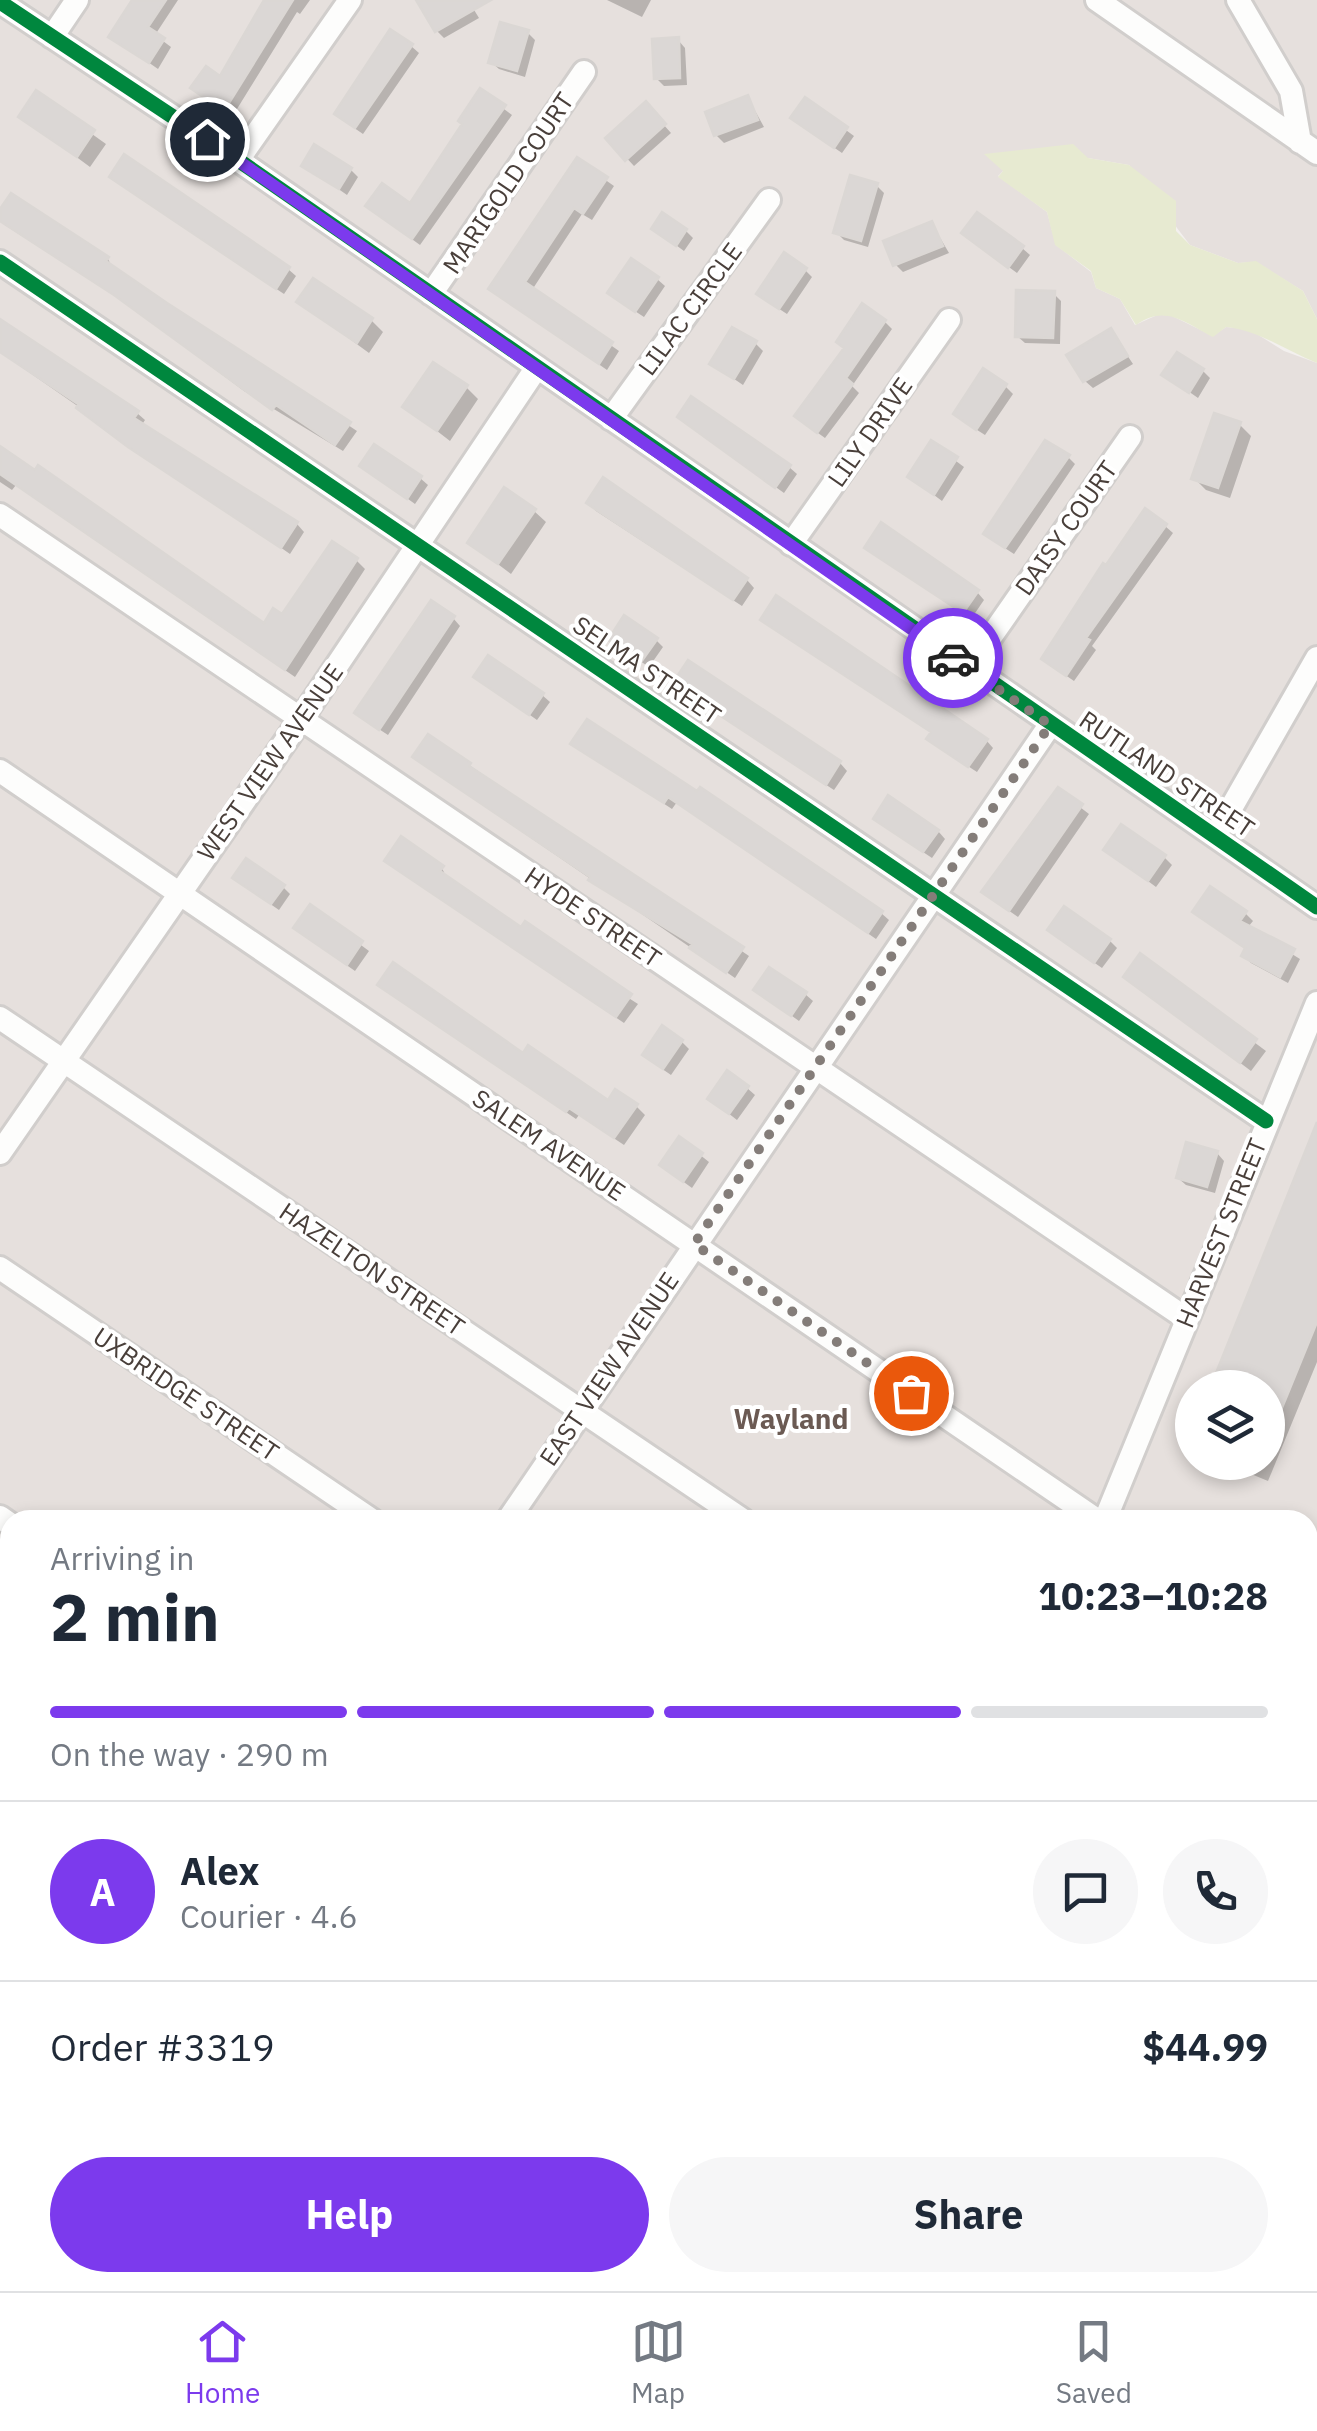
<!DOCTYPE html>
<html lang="en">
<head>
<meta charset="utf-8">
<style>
	:root { --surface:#fff; --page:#f6f6f7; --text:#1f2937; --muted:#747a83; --line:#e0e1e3; --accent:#7c3aed }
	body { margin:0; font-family:"IBM Plex Sans",sans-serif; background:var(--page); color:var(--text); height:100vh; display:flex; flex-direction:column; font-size:38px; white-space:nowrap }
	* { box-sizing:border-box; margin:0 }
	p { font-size:32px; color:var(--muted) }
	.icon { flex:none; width:55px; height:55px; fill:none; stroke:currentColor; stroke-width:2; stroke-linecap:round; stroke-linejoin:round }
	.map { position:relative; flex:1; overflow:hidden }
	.drawer { position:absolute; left:0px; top:1510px; width:1318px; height:782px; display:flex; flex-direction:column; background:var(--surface); border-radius:30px 30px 0 0; box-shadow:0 5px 15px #0003 }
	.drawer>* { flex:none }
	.buttons { position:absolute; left:1175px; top:1370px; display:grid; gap:20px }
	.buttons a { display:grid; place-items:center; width:110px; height:110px; border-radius:50%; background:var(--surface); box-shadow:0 5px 15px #0003; font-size:50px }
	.pin { position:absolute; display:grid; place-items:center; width:85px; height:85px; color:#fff; margin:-42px; border:5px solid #fff; border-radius:50%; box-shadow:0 2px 10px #0007 }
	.courier { position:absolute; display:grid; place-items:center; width:100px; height:100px; margin:-50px; border:8px solid #7c3aed; border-radius:50%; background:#fff; color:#222; box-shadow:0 2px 12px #0007 }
	.head em { font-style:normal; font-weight:700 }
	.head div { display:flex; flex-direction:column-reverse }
	.head { display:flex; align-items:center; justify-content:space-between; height:170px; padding:0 50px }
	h1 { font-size:65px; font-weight:700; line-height:75px }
	.bar { display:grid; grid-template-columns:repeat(4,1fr); gap:15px 10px; align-content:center; height:120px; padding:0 50px }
	.bar i { height:12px; border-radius:8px; background:var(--line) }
	.bar .active { background:var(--accent) }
	.bar p { grid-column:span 4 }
	.line { display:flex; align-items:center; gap:25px; padding:0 50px; border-top:2px solid var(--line) }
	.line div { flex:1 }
	.round { display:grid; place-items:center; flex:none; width:105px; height:105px; border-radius:52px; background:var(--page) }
	.action { display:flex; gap:20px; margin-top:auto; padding:20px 50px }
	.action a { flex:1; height:115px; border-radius:60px; background:var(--accent); color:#fff; font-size:40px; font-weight:700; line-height:115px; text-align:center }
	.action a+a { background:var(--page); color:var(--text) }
	.tab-bar { display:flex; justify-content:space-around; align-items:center; height:140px; border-top:2px solid var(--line); background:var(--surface); font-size:28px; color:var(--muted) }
	.tab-bar a { display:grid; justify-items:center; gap:5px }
	.tab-bar .active { color:var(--accent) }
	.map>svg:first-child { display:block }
	.residential { fill:#e6e0dd; fill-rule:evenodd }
	.industrial { fill:#e5e0de }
	.green { fill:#e7ead1 }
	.shadow { fill:#0003 }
	.building { fill:#dbd7d5; stroke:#dbd7d4; stroke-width:2.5 }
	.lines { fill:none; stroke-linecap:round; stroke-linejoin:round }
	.minor-casing { stroke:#d1cecc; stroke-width:28 }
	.major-casing { stroke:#d3c6be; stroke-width:35 }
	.minor { stroke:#fdfdfc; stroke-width:22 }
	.major { stroke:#f1ebe6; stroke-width:30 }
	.cycleway-casing { stroke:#fff; stroke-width:21 }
	.cycleway { stroke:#00873e; stroke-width:15 }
	.done { stroke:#847d79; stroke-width:10; stroke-dasharray:0 18 }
	.route { stroke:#7c3aed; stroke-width:12 }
	.labels { text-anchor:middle; stroke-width:8; stroke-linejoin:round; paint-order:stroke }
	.street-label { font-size:25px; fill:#493f3a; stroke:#fff }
	.neighbourhood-label { font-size:28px; font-weight:bold; fill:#6b5a53; stroke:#fff }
</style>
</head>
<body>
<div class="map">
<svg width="1317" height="2291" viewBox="0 0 1317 2291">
	<rect width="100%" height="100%" fill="#f3f0ee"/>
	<!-- residential -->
	<path class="residential" d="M0,0H1317V319L1303,291L1256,262L1238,263L1190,245L1129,165L1088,158L1003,171L998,176L1047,212L1056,245L1091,272L1096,288L1120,299L1135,325L1164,312L1213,336L1226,327L1249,329L1284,351L1317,363V1776L1308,1784V1520H10V2282L90,2283L83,2291H0ZM1192,1388H1268V1462H1192Z
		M1308,2002L1317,2005V2291H809L818,2282H1308Z"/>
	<!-- industrial -->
	<path class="industrial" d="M90,2282L818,2283L809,2291H83Z"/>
	<!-- green -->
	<path class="green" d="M1073,144L1088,158L1129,165L1176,201V231L1190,245L1238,263L1256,261L1303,291L1317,319V363C1286,351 1259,330 1226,327L1213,337C1184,322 1165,304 1136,325L1120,299L1096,288L1091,271L1055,245L1047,212L998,177L1003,171L984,154Z
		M1317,1776V1913L1308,1920V1784Z"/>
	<!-- shadow -->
	<path class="shadow" d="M136,0H178L155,35L171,47L158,69L112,37Z
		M268,0H310L300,14L297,12L232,117L201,95L221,79Z
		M429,0H468L479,18L444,38L437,31Z
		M607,0H651L642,17Z
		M528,33L535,40L525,77L499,69L491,62Z
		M678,40L685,48L687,85L664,86L656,78Z
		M411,46L419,53L363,134L344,121L337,114Z
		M480,91L512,115L420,245L376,213L410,206L465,125Z
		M36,94L106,144L90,167L21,116Z
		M748,98L764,127L724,143L716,135Z
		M805,100L854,136L842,153L801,125Z
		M646,105L671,133L634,166L608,138Z
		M577,160L614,186L592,220L582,214L532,290L619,351L607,370L491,289Z
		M304,165L351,170L358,177L347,195Z
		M120,184L288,269L296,276L284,294Z
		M876,185L884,193L868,247L844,240L836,232Z
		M0,213L108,259L113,269L357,431L343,451L244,391L125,302L5,225Z
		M932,224L949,253L903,272L896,265Z
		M654,229L686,231L693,238L684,251Z
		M972,240L1022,248L1030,255L1017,273Z
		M805,270L812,277L787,314L767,301Z
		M657,279L665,286L644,317L618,300Z
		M1054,294L1061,301L1060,344L1025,343L1017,336Z
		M299,302L371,320L383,332L369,353Z
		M884,321L892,329L852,386L859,393L825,438L804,423Z
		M0,322L137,413L145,420L141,426L297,524L304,532L290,554L0,352Z
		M1111,331L1133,364L1093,388L1085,381Z
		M755,343L763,351L743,385L712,364Z
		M1203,371L1210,378L1198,398L1165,375Z
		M1005,386L1013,394L985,435L963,421Z
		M466,387L478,399L450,441L406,407Z
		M687,424L789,467L797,474L784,493Z
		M1239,424L1251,436L1230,498L1206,490L1194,478Z
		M932,443L964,467L942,501L910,477Z
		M0,449L265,626L283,618L356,560L365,569L295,677L16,485L12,490L0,482Z
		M1068,457L1075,464L1014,554L994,541L986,534Z
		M362,466L420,478L428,485L415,504Z
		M604,481L747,580L754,588L742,606L596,511L589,503Z
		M534,511L546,522L511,574L470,543Z
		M1165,526L1173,533L1092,646L1096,650L1074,681L1052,666L1044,659L1106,568Z
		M875,555L977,592L984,600L971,619Z
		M453,618L460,626L388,735L365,720Z
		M656,640L663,647L649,667L619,647Z
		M689,663L840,763L847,771L834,790L682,691L675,684Z
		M476,677L542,695L550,702L537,720Z
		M933,733L986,740L993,748L977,772L937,746Z
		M573,744L881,913L889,920L876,939L677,802L672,809Z
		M423,764L469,765L749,956L735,978Z
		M1059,791L1089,814L1018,917L992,899Z
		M884,826L938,831L945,839L932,858Z
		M1106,850L1164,857L1172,865L1156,887Z
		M394,868H442L447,879L522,930L638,1004L624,1023Z
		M243,885L283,887L290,894L279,910Z
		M311,908L369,951L355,971L304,935Z
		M1245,913L1253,921L1248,927L1300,959L1288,983L1251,963L1244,956L1247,949L1203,919Z
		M1057,937L1109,940L1117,948L1102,968Z
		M1140,957L1266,1051L1251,1071L1126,977Z
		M380,985L608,1104L636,1106L645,1115L624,1145L579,1115L576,1119Z
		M756,990L805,994L813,1001L799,1021Z
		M682,1042L689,1049L671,1075L652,1062Z
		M747,1088L755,1095L737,1120L710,1099Z
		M1317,1135V1362L1268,1481L1222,1462H1268V1388Z
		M680,1139L709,1162L692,1188L670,1172Z
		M1217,1153L1224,1161L1215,1193L1186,1185L1178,1178Z"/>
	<!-- building -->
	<path class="building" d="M132,0H166L148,27L165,38L149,63L108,37Z
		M264,0H293L224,111L190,88L206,66L220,76Z
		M416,0H491L435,32Z
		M500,22L529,30L517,71L488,63Z
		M390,29L413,44L355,128L334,114Z
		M679,37L680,78L654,79L652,39Z
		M480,88L506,105L412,239L365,206L382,183L410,203L462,124L458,121Z
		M36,90L95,130L77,157L18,117Z
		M748,95L758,120L714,136L705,112Z
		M805,97L848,127L834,148L790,118Z
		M646,101L666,124L625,161L605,138Z
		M314,144L352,168L339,189L301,166Z
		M124,154L290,267L276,289L109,177Z
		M577,157L608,177L583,214L574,208L525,282L613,342L599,364L488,289Z
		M850,175L878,183L861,241L833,233Z
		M11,193L109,257L106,261L167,303L351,422L335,445L276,405L272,410L114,295L0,221V209Z
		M662,212L687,229L676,246L651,229Z
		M977,212L1024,246L1008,268L961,233Z
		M932,221L943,246L893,266L883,241Z
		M784,252L807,268L779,309L756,294Z
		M631,258L659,277L635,312L607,293Z
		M313,278L373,318L357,343L296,302Z
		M1016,290L1055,291L1053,338L1015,337Z
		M862,303L886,320L846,378L853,384L817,433L794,416L844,348L836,342Z
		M0,319L139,411L134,418L298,522L281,548L128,447L76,408L78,404L0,352Z
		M732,327L757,341L734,379L709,364Z
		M1111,328L1128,356L1083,382L1066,355Z
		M1177,352L1204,369L1189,393L1161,375Z
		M433,362L468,385L437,431L402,407Z
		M983,368L1007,384L976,430L953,414Z
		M691,396L791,465L775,488L677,417Z
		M1214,413L1241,422L1218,488L1191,479Z
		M931,440L958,457L934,495L907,477Z
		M1045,440L1070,455L1005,548L983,534Z
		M374,444L422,476L407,499L359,466Z
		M0,446L35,470L38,465L264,623L273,608L282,614L332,541L358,558L285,670L0,474Z
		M603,477L748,578L733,600L586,503Z
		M504,487L536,509L498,564L467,543Z
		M1145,508L1167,524L1086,638L1090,640L1066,676L1041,659L1103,563L1106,565Z
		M881,522L979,590L963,613L864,548Z
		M776,595L988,739L968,767L926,739L931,732L760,620Z
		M431,600L455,616L379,730L354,713Z
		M624,615L658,638L641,662L608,640Z
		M488,655L544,693L529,715L473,677Z
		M688,660L841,761L826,785L672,684Z
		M587,719L697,791L700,787L883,911L868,933L668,797L664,803L570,744Z
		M428,734L471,763L469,766L744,947L726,973L689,948L692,944L588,880L590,877L412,757Z
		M1058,787L1083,804L1009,911L981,892Z
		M888,795L939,830L923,852L873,819Z
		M1121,824L1166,855L1148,881L1103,850Z
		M401,836L444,866L440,871L521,927L525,921L632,994L616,1017L384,861Z
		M246,858L285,885L271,904L232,878Z
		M1210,886L1247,911L1240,921L1295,949L1280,977L1241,956L1245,948L1192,912Z
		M310,904L363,941L347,965L293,928Z
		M1064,906L1111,939L1094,963L1047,930Z
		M1140,953L1257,1039L1240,1063L1123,977Z
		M393,962L523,1053L528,1045L608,1100L615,1089L638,1104L614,1138L569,1108L566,1112L377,985Z
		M769,967L807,992L791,1016L753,990Z
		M662,1025L683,1040L663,1069L642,1055Z
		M727,1070L749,1086L729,1114L707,1099Z
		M1317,1122V1322L1268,1442V1388H1210Z
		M679,1136L703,1153L683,1182L659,1165Z
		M1186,1142L1218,1151L1207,1187L1176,1178Z"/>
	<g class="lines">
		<!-- minor casing -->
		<g class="minor-casing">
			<path id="minor" d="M1097,0L1317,153
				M1238,0L1291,91L1300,142
				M0,2L238,160L1317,907
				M52,37L77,0
				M238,160L350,0
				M0,262L1266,1121
				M431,294L584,72
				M611,419L769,200
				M0,515L1187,1319
				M791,544L949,320
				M969,668L1130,437
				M0,771L1097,1520
				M1215,836L1317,658
				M0,1018L743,1520
				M0,1153L301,719L537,367
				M0,1268L372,1520
				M0,1517L10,1524
				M508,1520L1050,725
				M1105,1520L1317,1003
				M0,1790L10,1796
				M1308,2001L1317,2005
				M0,2096L10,2089
				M1308,2245L1317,2248
				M336,2282L349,2291
				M83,2291L89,2282"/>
		</g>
		<!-- major casing -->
		<g class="major-casing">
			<path id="major" d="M1308,1919L1317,1913
				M810,2291L819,2282"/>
		</g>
		<!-- minor -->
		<use href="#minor" class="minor"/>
		<!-- major -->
		<use href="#major" class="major"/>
		<!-- cycleway casing -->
		<g class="cycleway-casing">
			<path id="cycleway" d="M0,2L238,160L1317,907
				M0,262L1266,1121"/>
		</g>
		<!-- cycleway -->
		<use href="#cycleway" class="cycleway"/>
	</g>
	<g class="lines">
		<!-- done -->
		<path class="done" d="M911,1393L694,1244L1050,725L953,658"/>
		<!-- route -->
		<path class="route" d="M207,139L953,658"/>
	</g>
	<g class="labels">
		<!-- street labels -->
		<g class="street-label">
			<text transform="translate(508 183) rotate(-56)" y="9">MARIGOLD COURT</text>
			<text transform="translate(690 309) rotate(-54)" y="9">LILAC CIRCLE</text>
			<text transform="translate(870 432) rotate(-55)" y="9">LILY DRIVE</text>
			<text transform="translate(1066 528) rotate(-55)" y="9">DAISY COURT</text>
			<text transform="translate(647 670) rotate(34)" y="9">SELMA STREET</text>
			<text transform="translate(270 762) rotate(-55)" y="9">WEST VIEW AVENUE</text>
			<text transform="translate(1167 774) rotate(34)" y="9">RUTLAND STREET</text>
			<text transform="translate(593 917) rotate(34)" y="9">HYDE STREET</text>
			<text transform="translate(549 1145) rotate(34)" y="9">SALEM AVENUE</text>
			<text transform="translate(1221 1233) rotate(-68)" y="9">HARVEST STREET</text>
			<text transform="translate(372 1269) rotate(34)" y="9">HAZELTON STREET</text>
			<text transform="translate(609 1369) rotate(-56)" y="9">EAST VIEW AVENUE</text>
			<text transform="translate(186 1394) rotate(34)" y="9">UXBRIDGE STREET</text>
		</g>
		<!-- neighbourhood labels -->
		<g class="neighbourhood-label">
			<text x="791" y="1429">Wayland</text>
		</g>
	</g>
</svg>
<div class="buttons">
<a><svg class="icon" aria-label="layers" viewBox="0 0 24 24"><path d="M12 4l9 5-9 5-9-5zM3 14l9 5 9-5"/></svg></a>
</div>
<div class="pin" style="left:911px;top:1393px;background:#ea580c"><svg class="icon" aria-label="bag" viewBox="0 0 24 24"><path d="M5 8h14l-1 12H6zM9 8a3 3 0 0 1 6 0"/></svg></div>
<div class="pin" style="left:207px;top:139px;background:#1f2937"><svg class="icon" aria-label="home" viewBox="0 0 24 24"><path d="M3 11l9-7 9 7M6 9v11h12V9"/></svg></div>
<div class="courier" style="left:953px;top:658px"><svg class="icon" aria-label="car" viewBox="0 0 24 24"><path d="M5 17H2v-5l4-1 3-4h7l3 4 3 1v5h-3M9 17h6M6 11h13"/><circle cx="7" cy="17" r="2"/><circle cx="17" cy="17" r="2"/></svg></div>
<section class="drawer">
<div class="head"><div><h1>2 min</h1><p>Arriving in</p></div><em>10:23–10:28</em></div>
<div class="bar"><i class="active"></i><i class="active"></i><i class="active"></i><i></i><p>On the way · 290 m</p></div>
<div class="line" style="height:180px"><b class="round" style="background:var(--accent);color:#fff">A</b><div><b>Alex</b><p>Courier · 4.6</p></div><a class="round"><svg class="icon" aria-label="chat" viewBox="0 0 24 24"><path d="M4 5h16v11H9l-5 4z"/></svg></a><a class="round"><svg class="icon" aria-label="phone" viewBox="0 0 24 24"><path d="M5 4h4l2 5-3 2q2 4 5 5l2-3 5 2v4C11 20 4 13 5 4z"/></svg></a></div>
<div class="line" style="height:130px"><div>Order #3319</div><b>$44.99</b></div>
<div class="action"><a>Help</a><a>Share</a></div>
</section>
</div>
<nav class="tab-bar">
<a class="active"><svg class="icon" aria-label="home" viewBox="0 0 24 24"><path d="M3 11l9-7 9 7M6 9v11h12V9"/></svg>Home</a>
<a><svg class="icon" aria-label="map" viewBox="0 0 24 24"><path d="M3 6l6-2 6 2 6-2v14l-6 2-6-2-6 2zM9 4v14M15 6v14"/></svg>Map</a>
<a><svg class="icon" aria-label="saved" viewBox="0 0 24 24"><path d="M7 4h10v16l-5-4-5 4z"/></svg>Saved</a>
</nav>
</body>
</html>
